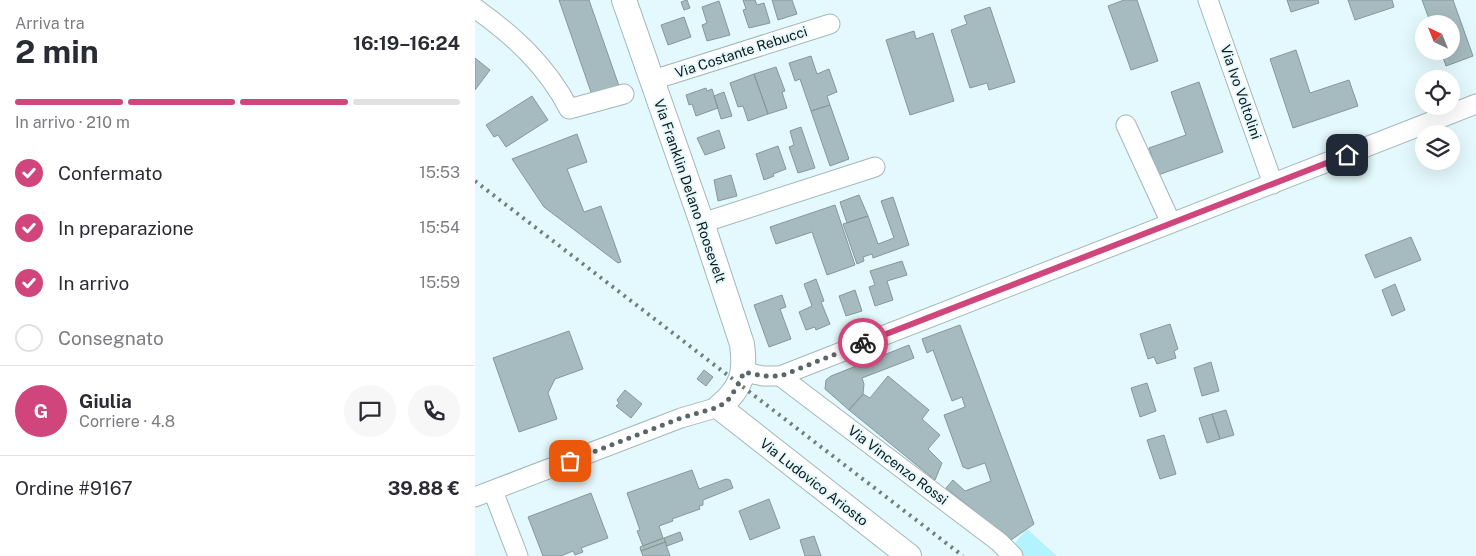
<!DOCTYPE html>
<html lang="it">
<head>
<meta charset="utf-8">
<style>
	:root { --surface:#fff; --page:#f7f7f7; --text:#2b2b33; --muted:#7c7c81; --line:#e1e1e2; --accent:#d0457c }
	body { margin:0; font-family:"Public Sans",sans-serif; background:var(--page); color:var(--text); height:100vh; display:flex; flex-direction:column; font-size:19px; white-space:nowrap }
	* { box-sizing:border-box; margin:0 }
	p { font-size:16px; color:var(--muted) }
	.icon { flex:none; width:28px; height:28px; fill:none; stroke:currentColor; stroke-width:2; stroke-linecap:round; stroke-linejoin:round }
	.map { position:relative; flex:1; overflow:hidden }
	.drawer { display:flex; flex-direction:column; background:var(--surface); width:475px }
	.drawer>* { flex:none }
	.needle { width:32px; rotate:317deg }
	.controls { position:absolute; left:940px; top:15px; display:grid; gap:10px }
	.controls a { display:grid; place-items:center; width:45px; height:45px; border-radius:50%; background:var(--surface); box-shadow:0 5px 20px #0002; font-size:25px }
	.pin { position:absolute; display:grid; place-items:center; width:42px; height:42px; color:#fff; margin:-21px; border-radius:10px; box-shadow:0 2px 8px #0006 }
	.courier { position:absolute; display:grid; place-items:center; width:50px; height:50px; margin:-25px; border:4px solid #d0457c; border-radius:50%; background:#fff; color:#222; box-shadow:0 1px 6px #0007 }
	.head em { font-style:normal; font-weight:700 }
	.head div { display:flex; flex-direction:column-reverse }
	.head { display:flex; align-items:center; justify-content:space-between; height:85px; padding:0 15px }
	h1 { font-size:32px; font-weight:700; line-height:38px }
	.bar { display:grid; grid-template-columns:repeat(4,1fr); gap:8px 5px; align-content:center; height:60px; padding:0 15px }
	.bar i { height:6px; border-radius:4px; background:var(--line) }
	.bar .on { background:var(--accent) }
	.bar p { grid-column:span 4 }
	.line { display:flex; align-items:center; gap:12px; padding:0 15px; border-top:1px solid var(--line) }
	.line div { flex:1 }
	.round { display:grid; place-items:center; flex:none; width:52px; height:52px; border-radius:26px; background:var(--page) }
	ol { padding:0 15px; list-style:none }
	li { display:flex; align-items:center; gap:15px; height:55px }
	li p { margin-inline-start:auto }
	li .icon { padding:5px; border-radius:50%; background:var(--accent); color:#fff; stroke-width:4 }
	li:last-child { color:var(--muted) }
	li i { width:28px; height:28px; border:2px solid var(--line); border-radius:50% }
	main { display:flex; flex:1; min-height:0 }
	.map>svg:first-child { display:block }
	.green { fill:#b2f3ff }
	.building { fill:#a6bbbf; stroke:#85989c }
	.lines { fill:none; stroke-linecap:round; stroke-linejoin:round }
	.minor-casing { stroke:#a2b7ba; stroke-width:21 }
	.major-casing { stroke:#a2b7ba; stroke-width:26 }
	.minor { stroke:#fff; stroke-width:19 }
	.major { stroke:#fff; stroke-width:24 }
	.rail { stroke:#6f7d7f; stroke-width:4; stroke-dasharray:2.5 5; stroke-linecap:butt }
	.done { stroke:#5a6769; stroke-width:5; stroke-dasharray:0 9 }
	.route { stroke:#d0457c; stroke-width:6 }
	.labels { text-anchor:middle; stroke-width:4; stroke-linejoin:round; paint-order:stroke }
	.street-label { font-size:14px; fill:#101819; stroke:#e4f9fd }
</style>
</head>
<body>
<main>
<section class="drawer">
<div class="head"><div><h1>2 min</h1><p>Arriva tra</p></div><em>16:19–16:24</em></div>
<div class="bar"><i class="on"></i><i class="on"></i><i class="on"></i><i></i><p>In arrivo · 210 m</p></div>
<ol>
<li><svg class="icon" aria-label="check" viewBox="0 0 24 24"><path d="M5 12l5 5 9-10"/></svg>Confermato<p>15:53</p></li>
<li><svg class="icon" aria-label="check" viewBox="0 0 24 24"><path d="M5 12l5 5 9-10"/></svg>In preparazione<p>15:54</p></li>
<li><svg class="icon" aria-label="check" viewBox="0 0 24 24"><path d="M5 12l5 5 9-10"/></svg>In arrivo<p>15:59</p></li>
<li><i></i>Consegnato</li>
</ol>
<div class="line" style="height:90px"><b class="round" style="background:var(--accent);color:#fff">G</b><div><b>Giulia</b><p>Corriere · 4.8</p></div><a class="round"><svg class="icon" aria-label="chat" viewBox="0 0 24 24"><path d="M4 5h16v11H9l-5 4z"/></svg></a><a class="round"><svg class="icon" aria-label="phone" viewBox="0 0 24 24"><path d="M5 4h4l2 5-3 2q2 4 5 5l2-3 5 2v4C11 20 4 13 5 4z"/></svg></a></div>
<div class="line" style="height:65px"><div>Ordine #9167</div><b>39.88 €</b></div>
</section>
<div class="map">
<svg width="1001" height="556" viewBox="0 0 1001 556">
	<rect width="100%" height="100%" fill="#e4f9fd"/>
	<!-- green -->
	<path class="green" d="M552,529L582,556H540L533,551Z"/>
	<!-- building -->
	<path class="building" d="M84,0H114L144,86L117,95Z
		M212,0L215,8L209,10L206,2Z
		M268,0H280L282,5L289,3L295,23L274,28L268,10L271,9Z
		M297,0H317L322,14L303,20Z
		M649,0H662L683,61L656,70L633,6Z
		M812,0H843L844,3L816,12Z
		M873,0H917L919,7L880,20Z
		M947,0H978L998,56L971,66L966,51H976V24H956Z
		M244,1L255,35L232,41L227,25L232,23L227,7Z
		M515,7L540,82L514,90L512,83L495,88L476,30L492,24L489,16Z
		M209,17L216,37L193,45L186,25Z
		M439,31L441,39L458,33L479,101L435,115L411,40Z
		M821,50L835,93L874,80L883,106L818,128L795,59Z
		M336,56L342,74L354,69L362,92L352,96L355,105L336,111L325,79L320,81L314,63Z
		M0,58L15,70L0,90Z
		M301,67L310,91L307,92L312,108L293,114L279,74Z
		M279,74L293,114L273,121L268,106L263,107L255,83Z
		M724,82L748,152L683,175L674,148L711,135L696,92Z
		M231,88L232,91L237,89L243,108L221,116L217,104L214,105L211,95Z
		M249,92L257,116L246,119L239,96Z
		M57,96L73,120L31,147L23,135L19,137L11,125Z
		M355,105L374,159L355,166L336,111Z
		M326,127L340,168L323,173L314,147L319,145L315,131Z
		M244,130L250,148L230,155L222,138Z
		M102,134L112,162L92,169L109,212L126,206L146,262L143,263L69,207L37,159Z
		M303,146L311,169L298,174L299,176L289,180L281,154Z
		M256,175L262,196L243,201L239,180Z
		M384,195L393,216L372,223L365,202Z
		M418,197L434,245L398,258L397,254L388,257L389,261L382,264L368,224L393,216L403,244L419,238L406,201Z
		M360,205L380,265L352,275L337,232L301,244L295,227Z
		M936,237L946,260L900,278L890,255Z
		M427,261L432,275L412,281L418,300L400,306L394,287L400,285L395,271Z
		M341,279L349,301L346,302L355,324L341,330L340,327L331,330L324,312L337,306L329,284Z
		M920,284L930,310L917,316L907,290Z
		M380,290L387,311L371,316L364,296Z
		M307,295L311,307L305,309L316,339L294,347L279,305Z
		M695,324L703,349L699,351L701,358L682,364L679,357L673,359L665,334Z
		M485,325L559,524L536,540L471,488L478,480L490,491L516,481L510,463L493,469L488,467L469,415L490,407L487,397L477,401L458,350L452,353L447,339Z
		M94,331L108,369L80,379L73,393L82,419L44,432L18,358Z
		M434,345L439,358L387,378L389,384L388,394L374,410L350,389L351,380L356,376Z
		M736,362L744,391L727,396L719,368Z
		M229,370L238,377L231,386L222,379Z
		M413,376L454,410L447,419L465,435L453,449L467,463L460,480L374,410L388,394L395,398Z
		M672,383L681,411L665,417L656,388Z
		M150,390L167,404L156,418L141,406L144,403L142,400Z
		M751,410L759,435L745,439L737,414Z
		M737,414L745,439L732,443L724,418Z
		M689,435L701,474L685,479L672,440Z
		M217,470L224,489L251,479L255,480L258,488L228,500V505L224,506L225,509L197,519L198,521L184,526L188,538L168,546L162,531L165,530L152,493Z
		M116,493L133,538L106,548L108,552L100,555L98,551L86,556H68L53,517Z
		M294,499L305,528L275,540L264,511Z
		M205,532L208,540L192,546L189,538Z
		M339,536L346,556H330L325,540Z
		M189,538L190,542L166,551L165,547Z
		M190,542L195,556H168L166,551Z"/>
	<g class="lines">
		<!-- minor casing -->
		<g class="minor-casing">
			<path id="minor" d="M733,0L798,184
				M0,8C39,36 72,66 94,109L149,94
				M178,80L355,24
				M651,125L696,223
				M227,223L400,167
				M269,372L288,376H305L1001,104
				M305,376L524,542L538,556
				M18,491L43,556
				M0,497L206,418L244,407"/>
		</g>
		<!-- major casing -->
		<g class="major-casing">
			<path id="major" d="M149,0L227,223L267,344C271,373 267,388 244,407L434,556"/>
		</g>
		<!-- minor -->
		<use href="#minor" class="minor"/>
		<!-- major -->
		<use href="#major" class="major"/>
		<!-- rail -->
		<path class="rail" d="M0,181L488,556"/>
	</g>
	<g class="lines">
		<!-- done -->
		<path class="done" d="M95,461L206,418L244,407L255,398L264,383L269,372L288,376H306L388,343"/>
		<!-- route -->
		<path class="route" d="M388,343L872,155"/>
	</g>
	<g class="labels">
		<!-- street labels -->
		<g class="street-label">
			<text transform="translate(266 52) rotate(-18)" y="5">Via Costante Rebucci</text>
			<text transform="translate(766 92) rotate(71)" y="5">Via Ivo Voltolini</text>
			<text transform="translate(215 191) rotate(71)" y="5">Via Franklin Delano Roosevelt</text>
			<text transform="translate(423 465) rotate(37)" y="5">Via Vincenzo Rossi</text>
			<text transform="translate(339 482) rotate(38)" y="5">Via Ludovico Ariosto</text>
		</g>
	</g>
</svg>
<div class="controls">
<a><svg class="needle" viewBox="-14 -14 28 28"><path d="M0-13l5 13h-10z" fill="#e53935"/><path d="M0 13l5-13h-10z" fill="#7c7c81"/></svg></a>
<a><svg class="icon" aria-label="locate" viewBox="0 0 24 24"><circle cx="12" cy="12" r="6"/><path d="M12 2v4M12 18v4M2 12h4M18 12h4"/></svg></a>
<a><svg class="icon" aria-label="layers" viewBox="0 0 24 24"><path d="M12 4l9 5-9 5-9-5zM3 14l9 5 9-5"/></svg></a>
</div>
<div class="pin" style="left:95px;top:461px;background:#ea580c"><svg class="icon" aria-label="bag" viewBox="0 0 24 24"><path d="M5 8h14l-1 12H6zM9 8a3 3 0 0 1 6 0"/></svg></div>
<div class="pin" style="left:872px;top:155px;background:#1f2937"><svg class="icon" aria-label="home" viewBox="0 0 24 24"><path d="M3 11l9-7 9 7M6 9v11h12V9"/></svg></div>
<div class="courier" style="left:388px;top:343px"><svg class="icon" aria-label="bike" viewBox="0 0 24 24"><circle cx="6" cy="16" r="4"/><circle cx="18" cy="16" r="4"/><path d="M6 16l4-8h5l3 8M10 8l3 8H6M13 5h3"/></svg></div>
</div>
</main>
</body>
</html>
